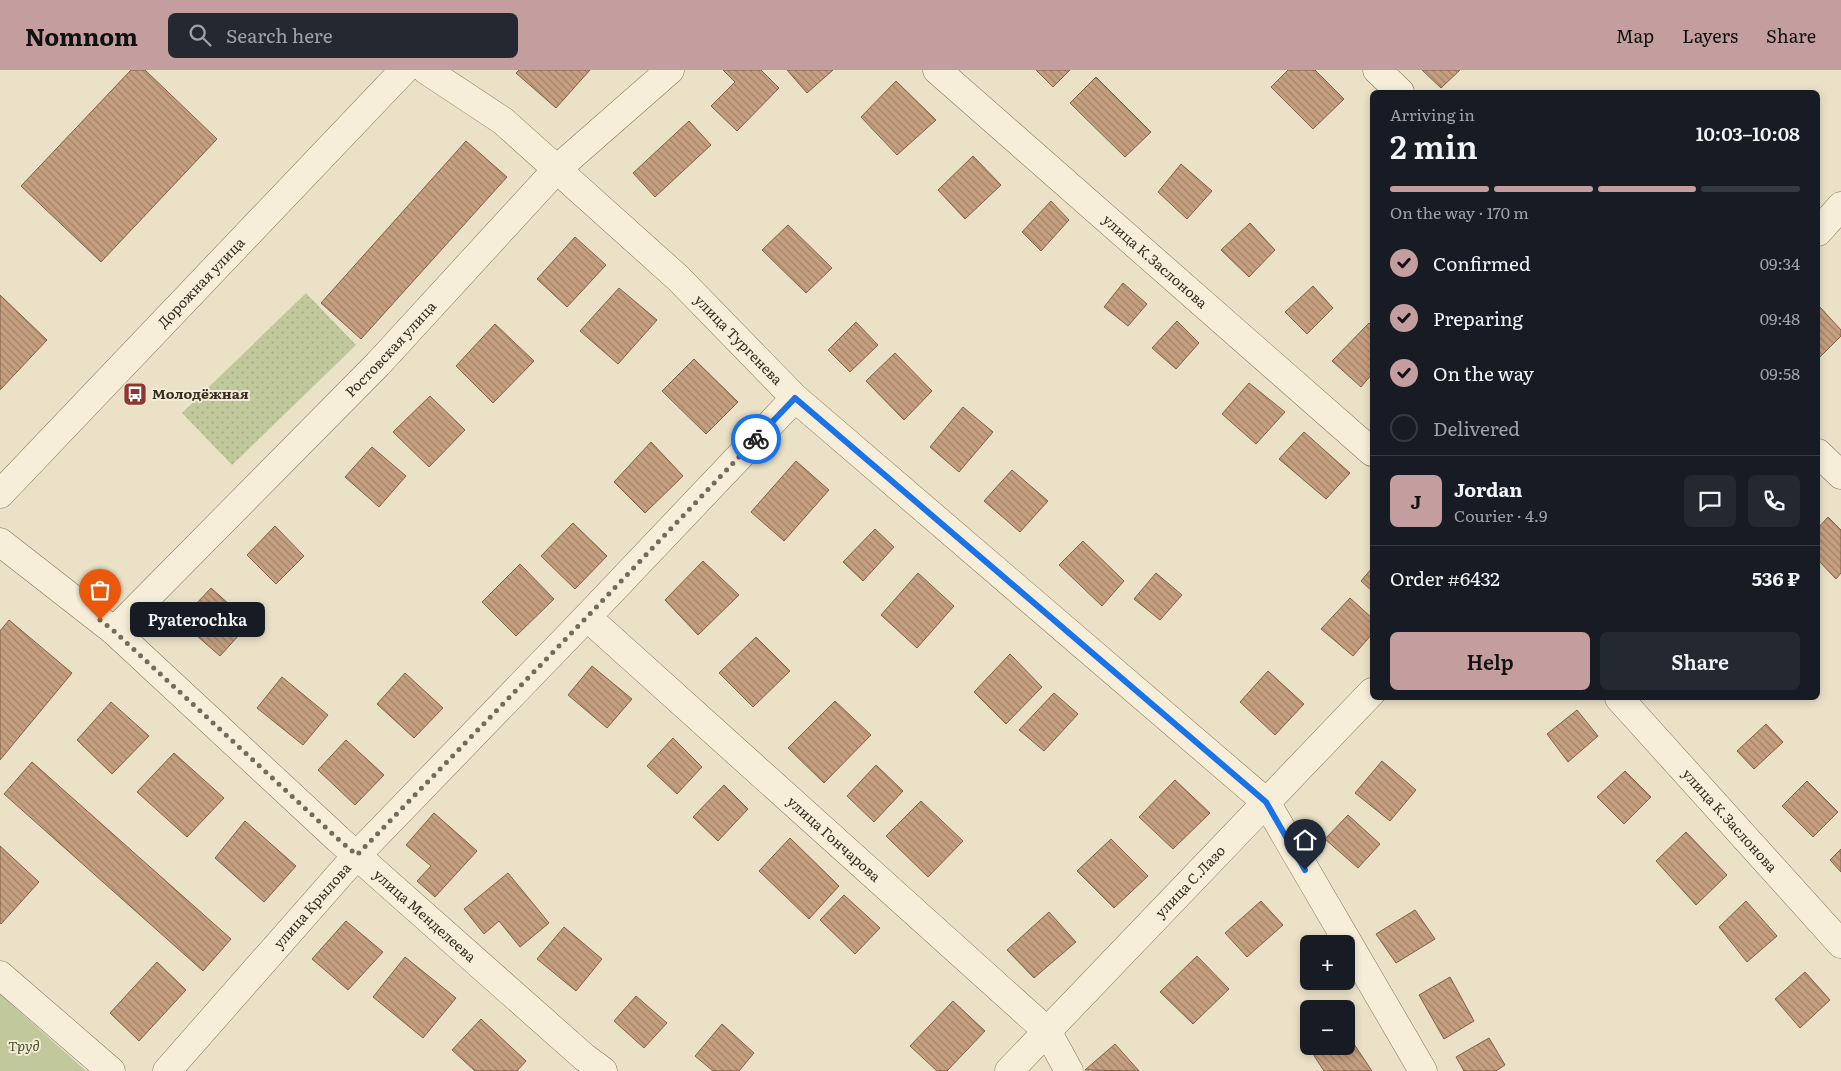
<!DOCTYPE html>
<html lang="en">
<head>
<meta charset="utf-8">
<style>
	:root { --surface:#171b24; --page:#242831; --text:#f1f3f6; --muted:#9ea1a6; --line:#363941; --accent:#c49e9e }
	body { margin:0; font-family:Literata,serif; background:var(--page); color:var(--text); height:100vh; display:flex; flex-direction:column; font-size:19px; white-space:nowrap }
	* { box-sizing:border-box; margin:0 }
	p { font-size:16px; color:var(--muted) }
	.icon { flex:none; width:28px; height:28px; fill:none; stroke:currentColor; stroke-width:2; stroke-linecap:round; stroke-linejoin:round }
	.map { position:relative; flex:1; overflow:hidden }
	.panel { position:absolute; left:1370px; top:20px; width:450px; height:610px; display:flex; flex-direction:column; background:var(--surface); border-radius:8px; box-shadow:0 2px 8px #0003 }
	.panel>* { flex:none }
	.controls { position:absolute; left:1300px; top:865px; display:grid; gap:10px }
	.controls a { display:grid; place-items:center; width:55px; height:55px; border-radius:8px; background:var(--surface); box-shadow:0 2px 8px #0003; font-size:25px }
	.pin { position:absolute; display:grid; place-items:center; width:42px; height:42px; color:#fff; margin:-51px -21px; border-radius:50% 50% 50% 0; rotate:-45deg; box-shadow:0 0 5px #0007 }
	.pin .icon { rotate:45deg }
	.courier { position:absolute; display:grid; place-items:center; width:50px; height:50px; margin:-25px; border:4px solid #1a73e8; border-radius:50%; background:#fff; color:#222; box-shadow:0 1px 6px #0007 }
	.bubble { position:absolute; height:35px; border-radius:8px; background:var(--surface); box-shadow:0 2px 8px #0003; font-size:16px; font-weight:600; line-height:35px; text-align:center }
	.overview em { font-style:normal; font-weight:600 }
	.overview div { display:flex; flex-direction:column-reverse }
	.overview { display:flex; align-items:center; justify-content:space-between; height:85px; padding:0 20px }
	h1 { font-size:32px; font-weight:600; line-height:38px }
	.bar { display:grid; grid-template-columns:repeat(4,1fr); gap:8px 5px; align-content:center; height:60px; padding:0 20px }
	.bar i { height:6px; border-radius:4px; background:var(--line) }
	.bar .current { background:var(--accent) }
	.bar p { grid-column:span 4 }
	.line { display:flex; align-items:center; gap:12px; padding:0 20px; border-top:1px solid var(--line) }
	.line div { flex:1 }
	.round { display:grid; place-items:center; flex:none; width:52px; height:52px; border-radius:8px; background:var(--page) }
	ol { padding:0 20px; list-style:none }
	li { display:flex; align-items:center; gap:15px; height:55px }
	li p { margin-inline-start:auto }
	li .icon { padding:5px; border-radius:50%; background:var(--accent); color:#111; stroke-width:4 }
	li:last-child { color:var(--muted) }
	li i { width:28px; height:28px; border:2px solid var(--line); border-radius:50% }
	.primary-button { display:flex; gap:10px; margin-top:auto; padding:10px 20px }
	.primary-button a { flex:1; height:58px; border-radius:8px; background:var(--accent); color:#111; font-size:20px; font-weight:600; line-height:58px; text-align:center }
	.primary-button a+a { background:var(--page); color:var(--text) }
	header { display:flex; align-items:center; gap:30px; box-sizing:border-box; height:70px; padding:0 25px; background:var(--accent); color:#111 }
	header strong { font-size:24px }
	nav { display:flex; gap:28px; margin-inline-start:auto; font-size:18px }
	.search { width:350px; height:45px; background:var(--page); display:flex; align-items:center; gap:12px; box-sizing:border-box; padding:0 18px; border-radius:8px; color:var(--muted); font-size:19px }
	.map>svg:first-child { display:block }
	.grass { fill:url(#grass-dots) }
	.garden { fill:#c1c89b }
	.building { fill:url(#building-back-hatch); stroke:#816046 }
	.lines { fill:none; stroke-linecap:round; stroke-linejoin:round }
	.minor-casing { stroke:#84745e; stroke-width:29 }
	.minor { stroke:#f6eed9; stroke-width:28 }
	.done { stroke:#756b5a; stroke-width:5; stroke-dasharray:0 9 }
	.route { stroke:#1a73e8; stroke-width:6 }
	.labels { text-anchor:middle; stroke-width:4; stroke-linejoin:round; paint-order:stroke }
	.street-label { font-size:14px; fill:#362c20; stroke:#f3ebd6 }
	.poi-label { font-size:14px; font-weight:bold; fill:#362c20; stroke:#f3ebd6; text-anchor:start }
	.park-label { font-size:14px; font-style:italic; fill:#455129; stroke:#f3ebd6 }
</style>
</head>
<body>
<header>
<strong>Nomnom</strong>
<div class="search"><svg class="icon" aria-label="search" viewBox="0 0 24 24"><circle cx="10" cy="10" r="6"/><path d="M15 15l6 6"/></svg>Search here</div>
<nav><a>Map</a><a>Layers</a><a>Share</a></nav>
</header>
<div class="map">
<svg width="1841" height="1001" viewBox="0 0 1841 1001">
	<defs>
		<pattern id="grass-dots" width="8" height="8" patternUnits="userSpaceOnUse" patternTransform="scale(1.25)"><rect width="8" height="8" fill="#c1c89b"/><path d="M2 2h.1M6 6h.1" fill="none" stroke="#a6ac85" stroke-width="1.8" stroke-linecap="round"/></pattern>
		<pattern id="building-back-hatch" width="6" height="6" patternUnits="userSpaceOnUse" patternTransform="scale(1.25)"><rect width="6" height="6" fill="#c59f80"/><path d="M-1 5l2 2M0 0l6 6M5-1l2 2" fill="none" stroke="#a18268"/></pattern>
	</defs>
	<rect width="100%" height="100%" fill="#eae1c7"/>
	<!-- grass -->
	<path class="grass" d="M306,223L356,275L232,395L182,343Z"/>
	<!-- garden -->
	<path class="garden" d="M0,924L86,1001H0Z"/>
	<!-- building -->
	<path class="building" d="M131,0H145L217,69L101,192L21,116Z
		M519,0H590L556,38L516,3Z
		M723,0H761L779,18L737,61L711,36L735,12Z
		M787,0H833L807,23Z
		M1036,0H1070L1053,17Z
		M1288,0H1315L1344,29L1313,59L1271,17Z
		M1422,0H1460L1441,18Z
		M1096,7L1151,62L1125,87L1070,33Z
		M896,11L936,50L897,85L861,47Z
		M689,51L711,75L655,127L633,103Z
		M466,71L507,107L361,269L321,233Z
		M973,86L1001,115L965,149L938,120Z
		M1181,94L1212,121L1187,149L1158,122Z
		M1051,131L1069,150L1041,181L1022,162Z
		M1250,153L1275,180L1249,207L1221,180Z
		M788,155L832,198L806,223L762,180Z
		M575,167L606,195L567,237L537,209Z
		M1123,213L1147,234L1128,256L1104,237Z
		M1313,216L1333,238L1307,264L1285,242Z
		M619,218L657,250L618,294L580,261Z
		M0,225L47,270L0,320Z
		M1819,236L1841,260V266L1818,289V238Z
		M1177,251L1199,273L1176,299L1152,278Z
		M856,252L878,275L850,302L828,280Z
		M1369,253L1372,257V304L1361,317L1332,291Z
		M495,254L534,291L493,333L456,296Z
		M895,283L932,321L904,350L866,311Z
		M694,289L738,332L706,364L662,321Z
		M1249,313L1285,342L1256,374L1222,344Z
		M430,326L465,360L429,397L393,362Z
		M963,337L993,362L959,402L930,377Z
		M1304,362L1350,403L1326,429L1279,389Z
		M651,372L683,406L645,443L614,412Z
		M372,377L406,406L379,437L345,407Z
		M796,391L829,420L784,471L751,442Z
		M1012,400L1048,431L1020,462L984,431Z
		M1828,447L1841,460V503L1836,509L1818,490V458Z
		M573,453L607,486L575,519L541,486Z
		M275,456L304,486L276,514L247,485Z
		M875,459L894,477L863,511L843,492Z
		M1083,471L1124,511L1102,536L1059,495Z
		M703,491L739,525L698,565L665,530Z
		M520,494L554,529L516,566L482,532Z
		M1372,498V521L1361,511Z
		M918,503L954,536L917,578L881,545Z
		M1156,503L1182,525L1160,550L1134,529Z
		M211,518L250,553L220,586L180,551Z
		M1350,528L1372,548V564L1353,586L1321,559Z
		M9,550L72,603L0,690V561Z
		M756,567L790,601L753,637L719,603Z
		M1010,584L1042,617L1006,654L974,622Z
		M592,596L632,629L607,658L568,625Z
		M1268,601L1304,634L1275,665L1240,632Z
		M405,603L443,638L414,668L377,634Z
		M282,607L328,645L303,675L257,638Z
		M1054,623L1078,644L1044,681L1019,660Z
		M835,631L871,665L824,713L788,678Z
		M111,632L149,666L112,704L77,670Z
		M1577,640L1598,666L1568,692L1547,664Z
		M1766,654L1783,672L1754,699L1737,681Z
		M673,668L702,697L677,724L647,696Z
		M346,670L384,705L355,735L318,700Z
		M174,683L224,728L187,767L137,722Z
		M1382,691L1416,720L1390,751L1355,723Z
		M32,692L231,869L203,901L4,724Z
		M876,695L903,721L874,752L847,726Z
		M1625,701L1651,727L1624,754L1597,727Z
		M1175,710L1210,743L1173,779L1139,747Z
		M1807,711L1838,742L1813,767L1782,736Z
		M724,715L748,739L718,771L693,747Z
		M921,731L963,771L928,807L886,766Z
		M434,743L477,781L435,827L417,811L431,796L406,775Z
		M1348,745L1380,774L1358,798L1325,769Z
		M245,751L296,796L264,832L215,788Z
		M1686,762L1727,805L1696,835L1656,791Z
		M790,768L839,816L809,849L759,801Z
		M1111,769L1148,806L1114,838L1077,801Z
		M0,776L39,812L1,854L0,853Z
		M1841,779V802L1830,790Z
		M508,803L549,853L520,877L499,851L484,864L464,839Z
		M844,825L880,858L855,884L820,850Z
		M1261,831L1283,855L1247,887L1225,863Z
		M1746,831L1777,866L1747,892L1719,857Z
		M1415,840L1435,869L1396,893L1376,864Z
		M1049,842L1076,872L1034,908L1007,880Z
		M346,851L383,882L348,920L312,889Z
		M564,857L602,889L576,921L537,889Z
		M1197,886L1229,919L1193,954L1160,922Z
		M405,887L456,928L423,968L373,927Z
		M157,892L186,920L139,971L110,943Z
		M1805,902L1830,930L1800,958L1775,929Z
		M1450,907L1474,951L1444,969L1419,925Z
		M636,926L667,953L644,978L614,951Z
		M953,931L985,961L947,1001H937L910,976Z
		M481,949L526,991L517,1001H475L452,980Z
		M722,954L754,983L739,1001H713L695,986Z
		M1346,962L1372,1001H1324L1309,978L1312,976H1346Z
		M1489,968L1505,995L1496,1001H1464L1456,987Z
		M1115,974L1139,1001L1085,1000Z"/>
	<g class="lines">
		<!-- minor casing -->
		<g class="minor-casing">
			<g id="minor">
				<path id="s1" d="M426,0L503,51L678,208L795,328L1266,732L1423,1001"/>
				<path id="s2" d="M937,0L1372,382"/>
				<path d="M1377,0L1400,22"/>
				<path d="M1818,162L1841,136"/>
				<path d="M1818,383L1841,405"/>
				<path id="s3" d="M0,424L404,0"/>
				<path id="s4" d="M0,472L114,561L338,769L584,987L603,1001"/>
				<path id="s5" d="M587,547L1047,961L1069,1001"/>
				<path id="s6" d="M114,561L378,294L557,99L670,0"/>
				<path id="s7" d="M1619,628L1841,874"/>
				<path d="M0,905L111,1001"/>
				<path id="s8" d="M167,1001L357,785L587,547L795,328"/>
				<path id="s9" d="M1009,1001L1372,622"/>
			</g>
		</g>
		<!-- minor -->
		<use href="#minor" class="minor"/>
	</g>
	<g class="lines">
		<!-- done -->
		<path class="done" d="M100,550L114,561L338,769L357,785L587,547L756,369"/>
		<!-- route -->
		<path class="route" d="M756,369L795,328L1266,732L1305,800"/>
	</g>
	<!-- icons -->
	<defs>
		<g id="bus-square" transform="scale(1.25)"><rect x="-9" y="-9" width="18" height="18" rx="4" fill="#8e3633" stroke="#f3ebd6"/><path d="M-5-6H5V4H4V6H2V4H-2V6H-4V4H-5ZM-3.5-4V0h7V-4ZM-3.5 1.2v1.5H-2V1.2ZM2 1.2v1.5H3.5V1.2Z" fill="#fff"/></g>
	</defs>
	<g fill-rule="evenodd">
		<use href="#bus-square" x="135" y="324"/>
	</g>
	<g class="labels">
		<!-- street labels -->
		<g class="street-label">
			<text dy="5" stroke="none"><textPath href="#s2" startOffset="290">улица К.Заслонова</textPath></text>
			<text dy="5" stroke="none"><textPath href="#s3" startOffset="292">Дорожная улица</textPath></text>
			<text dy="5" stroke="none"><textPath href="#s1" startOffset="414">улица Тургенева</textPath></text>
			<text dy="5" stroke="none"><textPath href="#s6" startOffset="395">Ростовская улица</textPath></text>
			<text dy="5" stroke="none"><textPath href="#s7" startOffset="165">улица К.Заслонова</textPath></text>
			<text dy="5" stroke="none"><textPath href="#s5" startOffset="332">улица Гончарова</textPath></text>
			<text dy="5" stroke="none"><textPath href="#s9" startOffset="262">улица С.Лазо</textPath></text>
			<text dy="5" stroke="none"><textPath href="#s8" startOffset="220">улица Крылова</textPath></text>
			<text dy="5" stroke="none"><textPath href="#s4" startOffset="566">улица Менделеева</textPath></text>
		</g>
		<!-- poi labels -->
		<g class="poi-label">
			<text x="152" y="329">Молодёжная</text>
		</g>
		<!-- park labels -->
		<g class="park-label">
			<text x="24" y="981">Труд</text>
		</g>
	</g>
</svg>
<div class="controls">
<a>+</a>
<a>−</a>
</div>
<div class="pin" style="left:100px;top:550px;background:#ea580c"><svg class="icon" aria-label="bag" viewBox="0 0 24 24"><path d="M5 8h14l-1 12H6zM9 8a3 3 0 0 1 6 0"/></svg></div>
<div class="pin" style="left:1305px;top:800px;background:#1f2937"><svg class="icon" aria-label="home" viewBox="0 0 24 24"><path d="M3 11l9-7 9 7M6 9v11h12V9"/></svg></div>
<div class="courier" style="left:756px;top:369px"><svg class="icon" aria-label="bike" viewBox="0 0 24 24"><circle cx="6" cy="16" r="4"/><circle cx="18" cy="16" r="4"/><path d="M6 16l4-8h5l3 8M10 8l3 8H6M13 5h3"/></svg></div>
<div class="bubble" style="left:130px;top:532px;width:135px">Pyaterochka</div>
<section class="panel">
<div class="overview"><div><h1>2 min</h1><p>Arriving in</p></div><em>10:03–10:08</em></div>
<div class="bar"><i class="current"></i><i class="current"></i><i class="current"></i><i></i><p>On the way · 170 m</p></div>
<ol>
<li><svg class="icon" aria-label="check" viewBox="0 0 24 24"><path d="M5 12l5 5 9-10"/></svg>Confirmed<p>09:34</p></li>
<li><svg class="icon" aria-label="check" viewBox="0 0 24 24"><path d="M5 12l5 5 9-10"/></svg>Preparing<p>09:48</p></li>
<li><svg class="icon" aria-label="check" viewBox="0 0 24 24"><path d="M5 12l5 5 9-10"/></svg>On the way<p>09:58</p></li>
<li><i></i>Delivered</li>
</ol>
<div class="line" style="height:90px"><b class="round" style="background:var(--accent);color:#111">J</b><div><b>Jordan</b><p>Courier · 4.9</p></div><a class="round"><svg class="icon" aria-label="chat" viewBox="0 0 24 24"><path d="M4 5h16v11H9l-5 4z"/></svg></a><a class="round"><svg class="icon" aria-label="phone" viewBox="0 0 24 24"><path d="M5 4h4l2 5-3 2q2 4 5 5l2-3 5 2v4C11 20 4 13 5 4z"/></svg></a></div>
<div class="line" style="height:65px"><div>Order #6432</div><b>536 ₽</b></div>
<div class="primary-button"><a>Help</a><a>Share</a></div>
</section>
</div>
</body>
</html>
